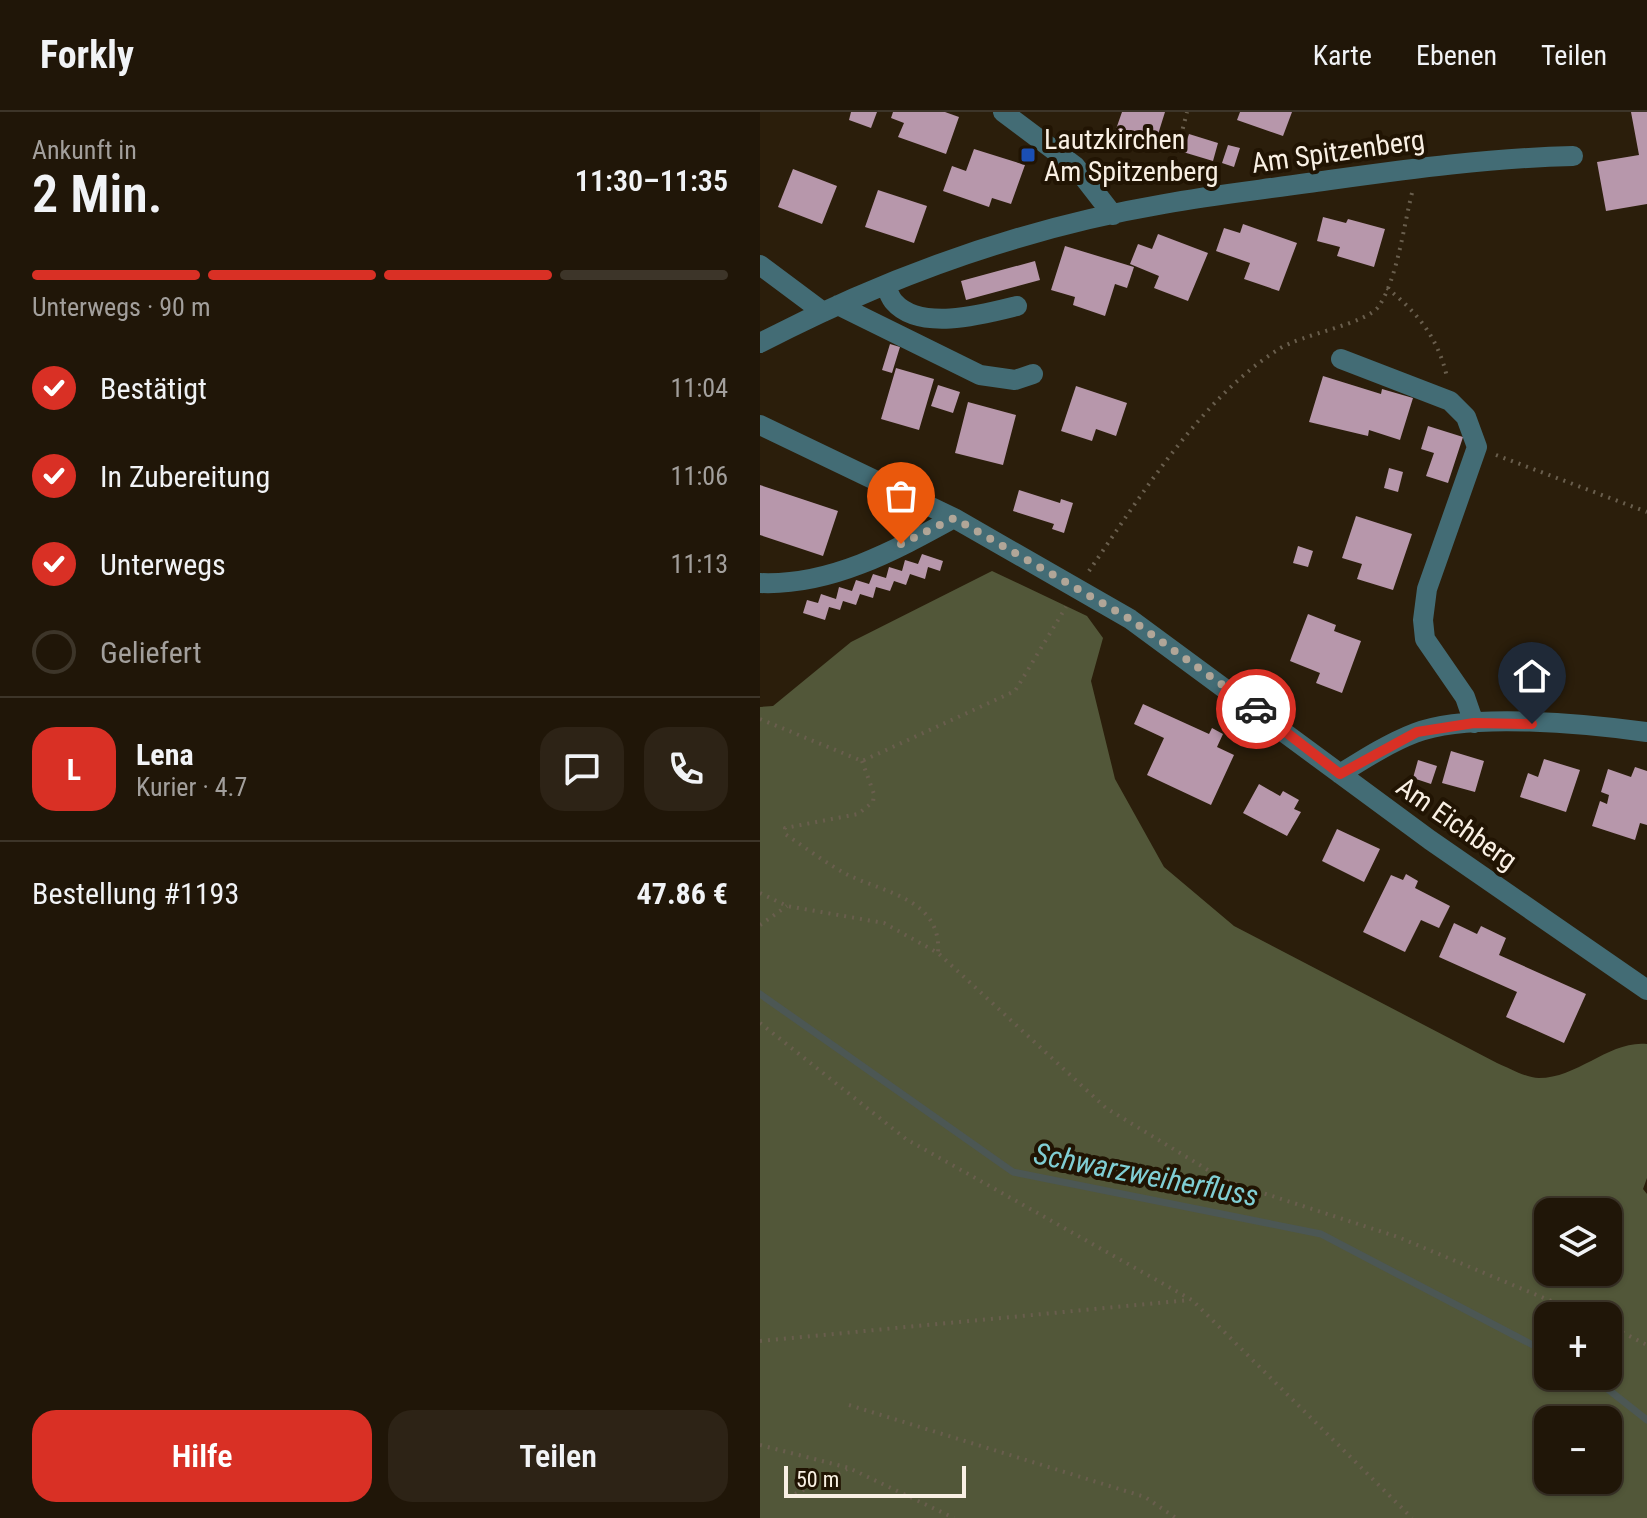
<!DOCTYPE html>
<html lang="de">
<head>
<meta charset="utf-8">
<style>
	:root { --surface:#201608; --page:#2d2316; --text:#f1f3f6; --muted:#a29f9c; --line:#3d3529; --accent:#d93025 }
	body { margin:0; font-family:"Roboto Condensed",sans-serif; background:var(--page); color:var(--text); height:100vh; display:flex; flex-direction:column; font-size:30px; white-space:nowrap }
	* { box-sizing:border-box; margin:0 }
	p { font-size:26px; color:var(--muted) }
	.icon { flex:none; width:44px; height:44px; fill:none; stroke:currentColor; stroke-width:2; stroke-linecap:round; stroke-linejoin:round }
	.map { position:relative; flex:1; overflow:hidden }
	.drawer { display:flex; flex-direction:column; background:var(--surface); width:760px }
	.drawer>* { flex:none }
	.controls { position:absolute; left:774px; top:1086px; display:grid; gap:16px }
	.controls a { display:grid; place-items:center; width:88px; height:88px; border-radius:16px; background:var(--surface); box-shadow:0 2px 6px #0004,0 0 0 2px var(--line); font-size:40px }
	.scale { position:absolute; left:24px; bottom:20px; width:182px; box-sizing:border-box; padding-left:8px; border:4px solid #f9f0e4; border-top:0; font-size:22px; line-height:28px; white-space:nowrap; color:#f9f0e4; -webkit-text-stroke:6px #211403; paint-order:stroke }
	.pin { position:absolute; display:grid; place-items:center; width:68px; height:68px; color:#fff; margin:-82px -34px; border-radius:50% 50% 50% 0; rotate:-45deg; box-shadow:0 0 8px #0007 }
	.pin .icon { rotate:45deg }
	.courier { position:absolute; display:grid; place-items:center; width:80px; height:80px; margin:-40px; border:6px solid #d93025; border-radius:50%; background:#fff; color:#222; box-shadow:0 2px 10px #0007 }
	.summary em { font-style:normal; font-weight:600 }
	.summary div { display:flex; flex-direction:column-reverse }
	.summary { display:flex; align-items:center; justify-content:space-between; height:136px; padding:0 32px }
	h1 { font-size:52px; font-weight:600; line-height:60px }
	.bar { display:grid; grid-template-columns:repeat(4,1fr); gap:12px 8px; align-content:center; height:96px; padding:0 32px }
	.bar i { height:10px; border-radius:6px; background:var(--line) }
	.bar .active { background:var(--accent) }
	.bar p { grid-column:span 4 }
	.line { display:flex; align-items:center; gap:20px; padding:0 32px; border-top:2px solid var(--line) }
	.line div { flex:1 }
	.round { display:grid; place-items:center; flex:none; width:84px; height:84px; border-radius:24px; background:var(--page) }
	ol { padding:0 32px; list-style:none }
	li { display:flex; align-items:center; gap:24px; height:88px }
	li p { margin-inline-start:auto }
	li .icon { padding:8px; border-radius:50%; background:var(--accent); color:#fff; stroke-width:4 }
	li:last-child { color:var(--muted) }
	li i { width:44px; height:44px; border:4px solid var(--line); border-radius:50% }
	.cta { display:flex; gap:16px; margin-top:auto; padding:16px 32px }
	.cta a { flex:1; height:92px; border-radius:24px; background:var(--accent); color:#fff; font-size:32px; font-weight:600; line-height:92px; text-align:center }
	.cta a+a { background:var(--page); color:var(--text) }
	header { display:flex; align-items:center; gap:48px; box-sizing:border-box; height:112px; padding:0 40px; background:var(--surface); border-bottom:2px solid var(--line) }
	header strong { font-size:38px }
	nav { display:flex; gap:44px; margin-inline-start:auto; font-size:28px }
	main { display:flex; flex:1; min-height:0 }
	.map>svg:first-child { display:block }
	.forest { fill:#525739; fill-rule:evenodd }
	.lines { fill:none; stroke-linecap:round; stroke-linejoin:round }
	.stream { stroke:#4c5754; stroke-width:7 }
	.building { fill:#b797ab }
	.path { stroke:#695e4d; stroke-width:4; stroke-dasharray:2 6; stroke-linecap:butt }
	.minor { stroke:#436c75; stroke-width:20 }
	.done { stroke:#b1a698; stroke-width:8; stroke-dasharray:0 14.4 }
	.route { stroke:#d93025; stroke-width:10 }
	.transit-dot { fill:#1a4fb4; stroke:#211403; stroke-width:3 }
	.labels { text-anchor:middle; stroke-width:8; stroke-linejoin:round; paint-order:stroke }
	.poi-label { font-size:28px; fill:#f9f0e4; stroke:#211403; text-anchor:start }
	.street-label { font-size:28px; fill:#f9f0e4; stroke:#211403 }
	.water-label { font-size:30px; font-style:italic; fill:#80ced4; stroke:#211403 }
</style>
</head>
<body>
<header>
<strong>Forkly</strong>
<nav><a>Karte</a><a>Ebenen</a><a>Teilen</a></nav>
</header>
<main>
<section class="drawer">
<div class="summary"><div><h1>2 Min.</h1><p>Ankunft in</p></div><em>11:30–11:35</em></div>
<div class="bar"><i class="active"></i><i class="active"></i><i class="active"></i><i></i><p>Unterwegs · 90 m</p></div>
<ol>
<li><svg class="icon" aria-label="check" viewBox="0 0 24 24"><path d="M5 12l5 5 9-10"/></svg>Bestätigt<p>11:04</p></li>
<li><svg class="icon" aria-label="check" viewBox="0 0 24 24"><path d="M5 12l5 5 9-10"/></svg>In Zubereitung<p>11:06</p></li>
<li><svg class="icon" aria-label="check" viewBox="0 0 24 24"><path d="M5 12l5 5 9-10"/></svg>Unterwegs<p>11:13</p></li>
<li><i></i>Geliefert</li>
</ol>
<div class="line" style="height:144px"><b class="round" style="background:var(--accent);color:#fff">L</b><div><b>Lena</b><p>Kurier · 4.7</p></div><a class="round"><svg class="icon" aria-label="chat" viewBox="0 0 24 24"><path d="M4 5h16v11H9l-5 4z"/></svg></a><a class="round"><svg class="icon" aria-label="phone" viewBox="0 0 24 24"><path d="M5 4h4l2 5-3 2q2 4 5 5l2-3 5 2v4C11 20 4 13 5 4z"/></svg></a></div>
<div class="line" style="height:104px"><div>Bestellung #1193</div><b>47.86 €</b></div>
<div class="cta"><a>Hilfe</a><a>Teilen</a></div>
</section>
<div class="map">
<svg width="887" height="1406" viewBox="0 0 887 1406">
	<rect width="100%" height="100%" fill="#2b1e0b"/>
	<!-- forest -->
	<path class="forest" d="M232,459L327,504L343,526L331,569L355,667L404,755L474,814L737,951C749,956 766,966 779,966C818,966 850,928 887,932V1066L883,1077L887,1082V1406H0V595L13,594L91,530ZM788,1100H848V1160H788ZM788,1204H848V1264H788ZM788,1308H848V1368H788Z"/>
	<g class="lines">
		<!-- stream -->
		<path class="stream" d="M0,882L253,1060L561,1122L788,1241
			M831,1264L887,1308"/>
	</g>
	<!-- building -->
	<path class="building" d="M91,0H117L111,16L89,8Z
		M133,0H185L199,5L186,42L138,25L144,11L131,6Z
		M362,0H405L395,32L355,20Z
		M480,0H532L523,24L477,8Z
		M871,0H887V92L846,99L837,50L879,43Z
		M429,22L458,31L453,49L423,40Z
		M468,33L480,36L474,55L462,51Z
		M214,37L265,53L251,92L232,86L229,95L183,79L192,54L206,59Z
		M33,57L77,74L62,112L18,95Z
		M118,78L167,94L154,131L105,115Z
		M563,105L586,111L588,107L625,117L614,155L577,144L580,135L557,129Z
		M483,112L537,131L519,179L484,167L490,151L456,139L464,116L480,121Z
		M398,122L448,141L428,189L394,176L399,164L370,152L378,132L392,137Z
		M305,134L374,155L367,176L355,172L345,204L313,193L315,185L291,178Z
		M275,149L280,168L206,188L201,169Z
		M130,232L140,235L132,261L122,258Z
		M136,256L174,267L159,318L121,307Z
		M563,264L621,282L622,277L653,286L640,328L609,318L608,324L549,310Z
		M178,273L200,280L193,301L171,294Z
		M316,274L367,291L356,324L336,317L332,329L301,319Z
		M208,290L256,303L243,353L195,341Z
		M668,314L703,325L688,371L666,364L674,341L661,337Z
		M629,356L643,360L638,380L624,376Z
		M0,373L78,399L63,444L0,423Z
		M259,378L300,391L301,387L313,391L304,421L292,417L294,412L253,399Z
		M596,404L652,422L633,478L597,467L602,452L582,446Z
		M538,434L553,439L548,455L533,451Z
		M162,442L183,449L180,459L168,455L165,467L150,462L146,473L134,469L130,479L116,475L113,486L100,482L96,493L83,489L80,498L69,495L65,508L43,501L47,488L58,491L61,482L76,487L79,475L92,479L96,468L109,472L113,462L126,466L129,455L142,459L145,448L158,452Z
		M548,502L576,513L574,519L601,529L582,581L556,571L560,561L530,549Z
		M383,592L449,622L452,616L463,622L457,635L474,643L451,693L387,663L404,626L374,612Z
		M691,639L724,649L715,680L682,671Z
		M784,647L820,658L806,700L760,685L768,661L778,665Z
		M658,648L677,654L671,672L653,666Z
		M875,655L887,659V713L880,711L875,728L832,714L840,689L847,692L849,683L841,680L848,657L871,665Z
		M499,672L520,684L523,679L539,688L534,697L541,700L527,724L483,701Z
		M577,717L620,737L604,770L562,749Z
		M646,762L658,769L655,776L690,794L679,816L661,808L645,840L603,820L631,763L643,768Z
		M694,811L717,822L721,814L746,826L739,843L826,882L804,931L746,905L757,880L679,845Z"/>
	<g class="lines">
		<!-- path -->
		<path class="path" d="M409,71L427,0
			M627,176C658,201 678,226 687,265
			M736,343L887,400
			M329,459C380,385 442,285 519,237C542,222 607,212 619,194C638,165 644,111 653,77
			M0,607L102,649L255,579L306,495
			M102,649L114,682L113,690L98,702L25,716V722C46,736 67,752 88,763C126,781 182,788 178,841
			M0,781L27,794L124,811L178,841L346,996L466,1069L638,1125L827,1204
			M0,813L27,794
			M0,911L146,1027L432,1188L652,1406
			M848,1213L887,1233
			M0,1229L429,1188
			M89,1293L385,1385L416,1406
			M0,1333L89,1356L194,1406
			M35,1382L87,1357"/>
		<!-- minor -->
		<path class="minor" d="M243,0L315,54L353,103
			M0,153L63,200
			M125,173C128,178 130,186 134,190C160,220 225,202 257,194
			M78,193L220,263L255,268L273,262
			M0,231C127,165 263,116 404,92C452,83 500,78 548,71C636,59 724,46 813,44
			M581,247L690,289L706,305L717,335L667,477L663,508L665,527L705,585L714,611
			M0,313L194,406L370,507L670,728L887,878
			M0,471C70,474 134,439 194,406
			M580,662C604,647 629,631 655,621C710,600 828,612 887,620"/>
	</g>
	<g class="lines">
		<!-- done -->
		<path class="done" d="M141,432L194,406L370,507L496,597"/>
		<!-- route -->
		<path class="route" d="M496,597L580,662L657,620L714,611L772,612"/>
	</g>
	<!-- markers -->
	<rect class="transit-dot" x="260" y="35" width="16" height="16" rx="4"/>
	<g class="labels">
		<!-- poi labels -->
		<g class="poi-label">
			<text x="284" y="37">Lautzkirchen<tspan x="284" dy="32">Am Spitzenberg</tspan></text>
		</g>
		<!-- street labels -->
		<g class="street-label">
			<text transform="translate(578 39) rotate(-8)" y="10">Am Spitzenberg</text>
			<text transform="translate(697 711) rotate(35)" y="10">Am Eichberg</text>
		</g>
		<!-- water labels -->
		<g class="water-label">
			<text transform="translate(386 1063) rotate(11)" y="10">Schwarzweiherfluss</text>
		</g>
	</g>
</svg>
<div class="controls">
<a><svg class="icon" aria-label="layers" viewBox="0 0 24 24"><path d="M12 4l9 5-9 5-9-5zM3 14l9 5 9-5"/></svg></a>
<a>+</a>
<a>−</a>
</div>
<div class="scale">50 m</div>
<div class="pin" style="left:141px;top:432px;background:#ea580c"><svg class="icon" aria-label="bag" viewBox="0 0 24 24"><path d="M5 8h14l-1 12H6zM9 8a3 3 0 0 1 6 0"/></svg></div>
<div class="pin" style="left:772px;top:612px;background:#1f2937"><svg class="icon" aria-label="home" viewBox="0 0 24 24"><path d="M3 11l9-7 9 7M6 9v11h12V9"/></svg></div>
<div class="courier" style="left:496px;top:597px"><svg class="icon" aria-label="car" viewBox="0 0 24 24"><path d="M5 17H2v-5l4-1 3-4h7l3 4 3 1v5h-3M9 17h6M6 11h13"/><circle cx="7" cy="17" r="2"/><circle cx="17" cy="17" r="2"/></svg></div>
</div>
</main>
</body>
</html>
